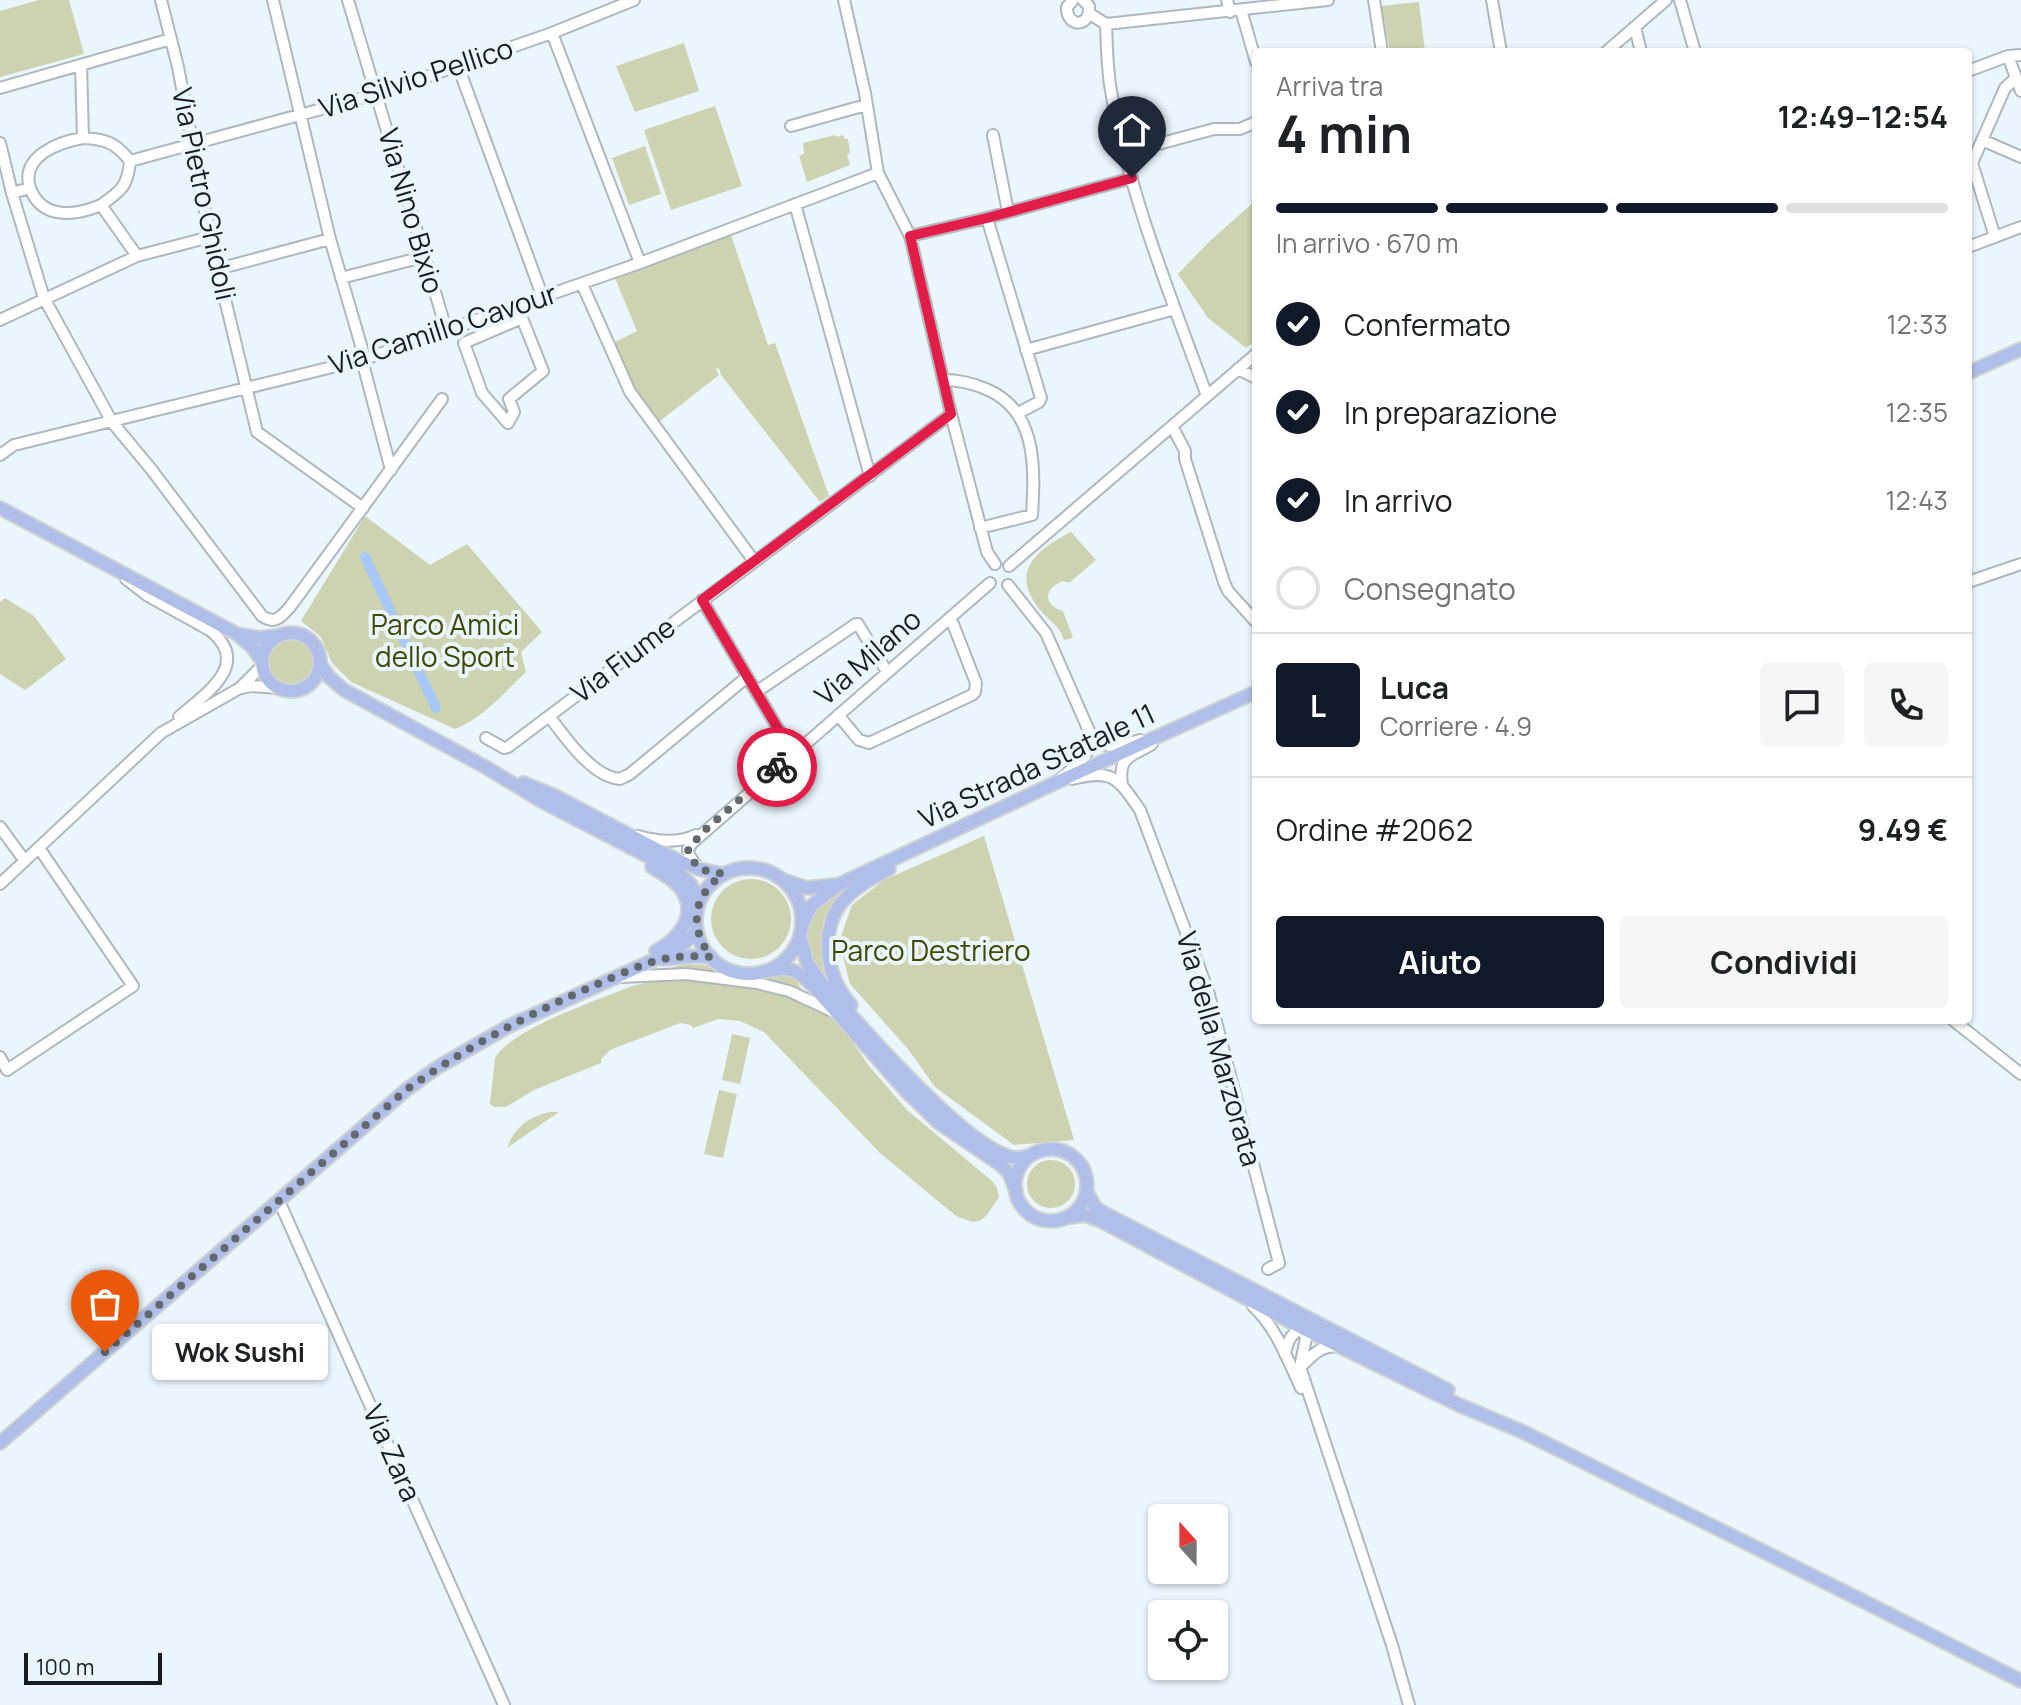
<!DOCTYPE html>
<html lang="it">
<head>
<meta charset="utf-8">
<style>
	:root { --surface:#fff; --page:#f6f6f6; --text:#202124; --muted:#757577; --line:#e0e0e0; --accent:#111827 }
	body { margin:0; font-family:Manrope,sans-serif; background:var(--page); color:var(--text); height:100vh; display:flex; flex-direction:column; font-size:30px; white-space:nowrap }
	* { box-sizing:border-box; margin:0 }
	p { font-size:26px; color:var(--muted) }
	.icon { flex:none; width:44px; height:44px; fill:none; stroke:currentColor; stroke-width:2; stroke-linecap:round; stroke-linejoin:round }
	.map { position:relative; flex:1; overflow:hidden }
	.sheet { position:absolute; left:1252px; top:48px; width:720px; height:976px; display:flex; flex-direction:column; background:var(--surface); border-radius:8px; box-shadow:0 2px 6px #0004 }
	.sheet>* { flex:none }
	.needle { width:52px; rotate:339deg }
	.controls { position:absolute; left:1148px; top:1504px; display:grid; gap:16px }
	.controls a { display:grid; place-items:center; width:80px; height:80px; border-radius:8px; background:var(--surface); box-shadow:0 2px 6px #0004; font-size:40px }
	.scale { position:absolute; left:24px; bottom:20px; width:138px; box-sizing:border-box; padding-left:8px; border:4px solid #181c1e; border-top:0; font-size:22px; line-height:28px; white-space:nowrap; color:#181c1e; -webkit-text-stroke:6px #ebf5fc; paint-order:stroke }
	.pin { position:absolute; display:grid; place-items:center; width:68px; height:68px; color:#fff; margin:-82px -34px; border-radius:50% 50% 50% 0; rotate:-45deg; box-shadow:0 0 8px #0007 }
	.pin .icon { rotate:45deg }
	.courier { position:absolute; display:grid; place-items:center; width:80px; height:80px; margin:-40px; border:6px solid #e11d48; border-radius:50%; background:#fff; color:#222; box-shadow:0 2px 10px #0007 }
	.bubble { position:absolute; height:56px; border-radius:8px; background:var(--surface); box-shadow:0 2px 6px #0004; font-size:26px; font-weight:700; line-height:56px; text-align:center }
	.summary em { font-style:normal; font-weight:700 }
	.summary div { display:flex; flex-direction:column-reverse }
	.summary { display:flex; align-items:center; justify-content:space-between; height:136px; padding:0 24px }
	h1 { font-size:52px; font-weight:700; line-height:60px }
	.bar { display:grid; grid-template-columns:repeat(4,1fr); gap:12px 8px; align-content:center; height:96px; padding:0 24px }
	.bar i { height:10px; border-radius:6px; background:var(--line) }
	.bar .active { background:var(--accent) }
	.bar p { grid-column:span 4 }
	.line { display:flex; align-items:center; gap:20px; padding:0 24px; border-top:2px solid var(--line) }
	.line div { flex:1 }
	.round { display:grid; place-items:center; flex:none; width:84px; height:84px; border-radius:8px; background:var(--page) }
	ol { padding:0 24px; list-style:none }
	li { display:flex; align-items:center; gap:24px; height:88px }
	li p { margin-inline-start:auto }
	li .icon { padding:8px; border-radius:50%; background:var(--accent); color:#fff; stroke-width:4 }
	li:last-child { color:var(--muted) }
	li i { width:44px; height:44px; border:4px solid var(--line); border-radius:50% }
	.action { display:flex; gap:16px; margin-top:auto; padding:16px 24px }
	.action a { flex:1; height:92px; border-radius:8px; background:var(--accent); color:#fff; font-size:32px; font-weight:700; line-height:92px; text-align:center }
	.action a+a { background:var(--page); color:var(--text) }
	.map>svg:first-child { display:block }
	.green { fill:#cdd2b1 }
	.lines { fill:none; stroke-linecap:round; stroke-linejoin:round }
	.canal { stroke:#a8c9f7; stroke-width:10 }
	.minor-casing { stroke:#afb8bf; stroke-width:14 }
	.major-casing { stroke:#d1d2d2; stroke-width:16 }
	.minor { stroke:#fff; stroke-width:10 }
	.major { stroke:#afbfe9; stroke-width:12 }
	.done { stroke:#62686c; stroke-width:8; stroke-dasharray:0 14.4 }
	.route { stroke:#e11d48; stroke-width:10 }
	.labels { text-anchor:middle; stroke-width:8; stroke-linejoin:round; paint-order:stroke }
	.street-label { font-size:28px; fill:#181c1e; stroke:#ebf5fc }
	.park-label { font-size:28px; fill:#404603; stroke:#ebf5fc }
</style>
</head>
<body>
<div class="map">
<svg width="2021" height="1705" viewBox="0 0 2021 1705">
	<rect width="100%" height="100%" fill="#ebf5fc"/>
	<!-- green -->
	<path class="green" d="M39,0H69L84,54L0,77V11Z
		M1419,2L1425,52H1390L1381,6Z
		M684,43L699,91L635,112L616,66Z
		M715,106L742,186L671,210L644,130Z
		M835,135L837,137L843,135L845,139H848L850,153L847,154L850,165L807,182L799,156L804,154L803,143Z
		M645,146L661,194L629,205L612,158Z
		M1256,200V340L1246,348L1208,318L1178,274L1210,241Z
		M731,235L768,345L775,343L829,496L820,502L721,375L719,368L716,369L719,375L660,421L635,389L613,343L637,331L615,278Z
		M365,516L430,565L467,544L542,632L521,652L526,672C504,693 483,718 455,729L351,682L332,663L321,637L301,621Z
		M1071,532L1096,560L1069,583L1063,581C1044,588 1042,605 1063,611L1073,638L1064,640C1061,627 1048,620 1040,610C1009,572 1036,550 1071,532Z
		M5,598L34,616L66,659L25,690L0,674V602Z
		M269 661a22 22 0 1 1 44 0a22 22 0 1 1-44 0Z
		M984,836L1074,1140L1014,1145L935,1087L908,1049L850,984L839,942L852,905L884,880Z
		M711 919a40 40 0 1 1 80 0a40 40 0 1 1-80 0Z
		M847,889L833,909L829,977L826,980C793,936 801,913 847,889Z
		M686,964L715,966L742,976L785,973L793,977L802,989L757,980L656,972Z
		M689,978L763,988L783,993L820,1009L834,1019L843,1029L870,1067L907,1110L992,1181L997,1188L999,1197L986,1216L979,1221L972,1222L956,1216L880,1153L764,1032L740,1021L718,1019L693,1028L691,1025L680,1023L610,1050L601,1059V1063L534,1090L506,1107H494L490,1104L495,1058C512,1028 599,1000 632,986L649,982Z
		M732,1034L750,1038L740,1084L722,1080Z
		M719,1090L737,1094L723,1158L704,1154Z
		M550,1112H559L507,1148C515,1127 528,1117 550,1112Z
		M1027 1184a24 24 0 1 1 48 0a24 24 0 1 1-48 0Z"/>
	<g class="lines">
		<!-- canal -->
		<path class="canal" d="M365,557L436,708"/>
		<!-- minor casing -->
		<g class="minor-casing">
			<path id="minor" d="M161,0L178,67L210,237L257,432L363,508
				M273,0L330,239L365,359
				M348,0L446,329
				M844,0L865,93L878,173L910,236L951,414L987,552L995,564
				M1073,0L1067,7C1066,28 1091,28 1089,6L1083,0
				M1227,0L1230,12
				M1374,0L1382,52
				M1492,0L1501,52
				M1680,0L1695,52
				M1241,10L1256,62
				M1090,14L1106,24L1328,0
				M1106,24C1107,46 1107,69 1111,91C1129,194 1171,297 1207,396
				M1635,27L1641,52
				M552,33L640,263
				M1606,52L1666,0
				M2008,56L2021,91
				M81,65L83,138C106,139 116,143 130,161L377,94L552,33L634,0
				M458,66L543,298
				M1968,71L2008,56L2021,55
				M0,88L171,39
				M791,126L866,105
				M993,135L1008,212
				M1982,140L2021,157
				M0,143L12,193L44,298L112,422L151,469L262,616C275,625 281,617 290,607L442,399
				M1125,153L1214,129H1240L1256,122
				M130,161C128,186 121,191 101,205L137,256
				M30,188C20,156 59,142 83,138
				M12,193L30,188C42,220 75,216 101,205
				M795,204L870,476
				M987,218L1041,398L1039,402L1018,413
				M910,236L987,218L1132,178
				M1995,237L1972,163L2005,88L2016,78
				M1968,247L2021,227
				M218,269L330,239
				M341,278L423,257
				M582,284L630,392L754,561
				M522,318L543,371L509,399L514,412L508,423L482,393L464,343Z
				M0,320L137,256L210,237
				M1026,350L1175,309
				M362,360L391,470
				M1238,369L1256,378
				M943,380C958,380 972,383 986,389C1037,410 1035,467 1032,515L980,528
				M1172,426L1185,451V459L1224,582L1228,591L1256,622
				M0,455L14,445L365,359L640,263L878,173
				M1009,566L1256,354
				M126,579L148,596L211,631C252,665 205,694 179,717
				M1968,582L2021,564
				M1008,585L1046,633L1089,731C1095,755 1076,765 1060,779
				M702,600L793,754
				M242,688L251,686L279,688
				M756,692L856,624H858L887,672
				M838,715L859,740L869,743L972,695L975,692L976,683L953,624L949,619
				M549,716C565,737 592,777 620,779L630,774L747,677
				M1091,733C1104,752 1120,746 1140,740
				M486,738L504,748L508,747L951,414
				M1072,779C1113,769 1117,777 1140,810L1208,991L1279,1263L1268,1269
				M1122,785C1118,755 1131,757 1152,744
				M0,827L25,861
				M638,836C658,841 677,844 696,835
				M698,869L689,855L688,849L692,843L990,583
				M0,884L161,733L240,688L262,666
				M620,977L686,974L757,983L789,991L834,1012
				M1953,1020L2021,1074
				M0,1057L7,1070L133,986L39,848
				M279,1201L504,1705
				M1253,1306C1276,1327 1288,1360 1301,1388
				M1301,1326L1306,1338L1300,1367L1392,1645L1409,1705
				M1285,1354C1288,1339 1292,1331 1307,1327
				M1300,1367C1315,1354 1317,1347 1338,1346"/>
		</g>
		<!-- major casing -->
		<g class="major-casing">
			<path id="major" d="M1968,373L2021,349
				M0,508L237,634L252,647L262,661
				M262 662a29 29 0 1 1 58 0a29 29 0 1 1-58 0Z
				M237,634L259,638L277,636
				M320,664L329,677L344,690L487,768L543,802L678,872L691,885L699,902
				M523,783L555,796L679,861L699,869L723,874
				M652,867C663,874 677,881 683,892C698,917 677,940 656,951
				M696 921a53 53 0 1 1 106 0a53 53 0 1 1-106 0Z
				M786,881L807,888L835,885
				M802,925L811,906L838,885L1055,783L1256,692
				M800,935L807,963L821,982C854,1018 973,1159 1019,1158C1020,1158 1030,1156 1031,1155
				M663,959L695,956L711,957
				M762,972C789,966 795,967 814,987L906,1091L939,1123L1001,1165L1009,1173L1016,1191
				M851,1005C828,980 819,936 839,906C851,889 872,878 889,869
				M1015 1185a36 36 0 1 1 72 0a36 36 0 1 1-72 0Z
				M1087,1192L1095,1207L1102,1212L1448,1390
				M1070,1217L1085,1215L1101,1221L1302,1328L1459,1405L1521,1431L1863,1601L2021,1681
				M0,1443L406,1090L438,1067L509,1026L669,953L682,945L697,931"/>
		</g>
		<!-- minor -->
		<use href="#minor" class="minor"/>
		<!-- major -->
		<use href="#major" class="major"/>
	</g>
	<g class="lines">
		<!-- done -->
		<path class="done" d="M105,1352L406,1090C465,1048 527,1015 593,986C617,976 642,963 668,958C682,956 697,956 711,957C689,927 692,897 723,874L699,869L689,855L688,849L705,830L777,767"/>
		<!-- route -->
		<path class="route" d="M777,767L793,754L702,600L951,414L910,236L987,218L1132,178"/>
	</g>
	<g class="labels">
		<!-- street labels -->
		<g class="street-label">
			<text transform="translate(416 78) rotate(-18)" y="10">Via Silvio Pellico</text>
			<text transform="translate(204 194) rotate(78)" y="10">Via Pietro Ghidoli</text>
			<text transform="translate(411 211) rotate(74)" y="10">Via Nino Bixio</text>
			<text transform="translate(443 329) rotate(-18)" y="10">Via Camillo Cavour</text>
			<text transform="translate(868 657) rotate(-41)" y="10">Via Milano</text>
			<text transform="translate(623 660) rotate(-37)" y="10">Via Fiume</text>
			<text transform="translate(1037 766) rotate(-25)" y="10">Via Strada Statale 11</text>
			<text transform="translate(1219 1049) rotate(74)" y="10">Via della Marzorata</text>
			<text transform="translate(392 1453) rotate(66)" y="10">Via Zara</text>
		</g>
		<!-- park labels -->
		<g class="park-label">
			<text x="445" y="635">Parco Amici<tspan x="445" dy="32">dello Sport</tspan></text>
			<text x="931" y="961">Parco Destriero</text>
		</g>
	</g>
</svg>
<div class="controls">
<a><svg class="needle" viewBox="-14 -14 28 28"><path d="M0-13l5 13h-10z" fill="#e53935"/><path d="M0 13l5-13h-10z" fill="#757577"/></svg></a>
<a><svg class="icon" aria-label="locate" viewBox="0 0 24 24"><circle cx="12" cy="12" r="6"/><path d="M12 2v4M12 18v4M2 12h4M18 12h4"/></svg></a>
</div>
<div class="scale">100 m</div>
<div class="pin" style="left:105px;top:1352px;background:#ea580c"><svg class="icon" aria-label="bag" viewBox="0 0 24 24"><path d="M5 8h14l-1 12H6zM9 8a3 3 0 0 1 6 0"/></svg></div>
<div class="pin" style="left:1132px;top:178px;background:#1f2937"><svg class="icon" aria-label="home" viewBox="0 0 24 24"><path d="M3 11l9-7 9 7M6 9v11h12V9"/></svg></div>
<div class="courier" style="left:777px;top:767px"><svg class="icon" aria-label="bike" viewBox="0 0 24 24"><circle cx="6" cy="16" r="4"/><circle cx="18" cy="16" r="4"/><path d="M6 16l4-8h5l3 8M10 8l3 8H6M13 5h3"/></svg></div>
<div class="bubble" style="left:152px;top:1324px;width:176px">Wok Sushi</div>
<section class="sheet">
<div class="summary"><div><h1>4 min</h1><p>Arriva tra</p></div><em>12:49–12:54</em></div>
<div class="bar"><i class="active"></i><i class="active"></i><i class="active"></i><i></i><p>In arrivo · 670 m</p></div>
<ol>
<li><svg class="icon" aria-label="check" viewBox="0 0 24 24"><path d="M5 12l5 5 9-10"/></svg>Confermato<p>12:33</p></li>
<li><svg class="icon" aria-label="check" viewBox="0 0 24 24"><path d="M5 12l5 5 9-10"/></svg>In preparazione<p>12:35</p></li>
<li><svg class="icon" aria-label="check" viewBox="0 0 24 24"><path d="M5 12l5 5 9-10"/></svg>In arrivo<p>12:43</p></li>
<li><i></i>Consegnato</li>
</ol>
<div class="line" style="height:144px"><b class="round" style="background:var(--accent);color:#fff">L</b><div><b>Luca</b><p>Corriere · 4.9</p></div><a class="round"><svg class="icon" aria-label="chat" viewBox="0 0 24 24"><path d="M4 5h16v11H9l-5 4z"/></svg></a><a class="round"><svg class="icon" aria-label="phone" viewBox="0 0 24 24"><path d="M5 4h4l2 5-3 2q2 4 5 5l2-3 5 2v4C11 20 4 13 5 4z"/></svg></a></div>
<div class="line" style="height:104px"><div>Ordine #2062</div><b>9.49 €</b></div>
<div class="action"><a>Aiuto</a><a>Condividi</a></div>
</section>
</div>
</body>
</html>
